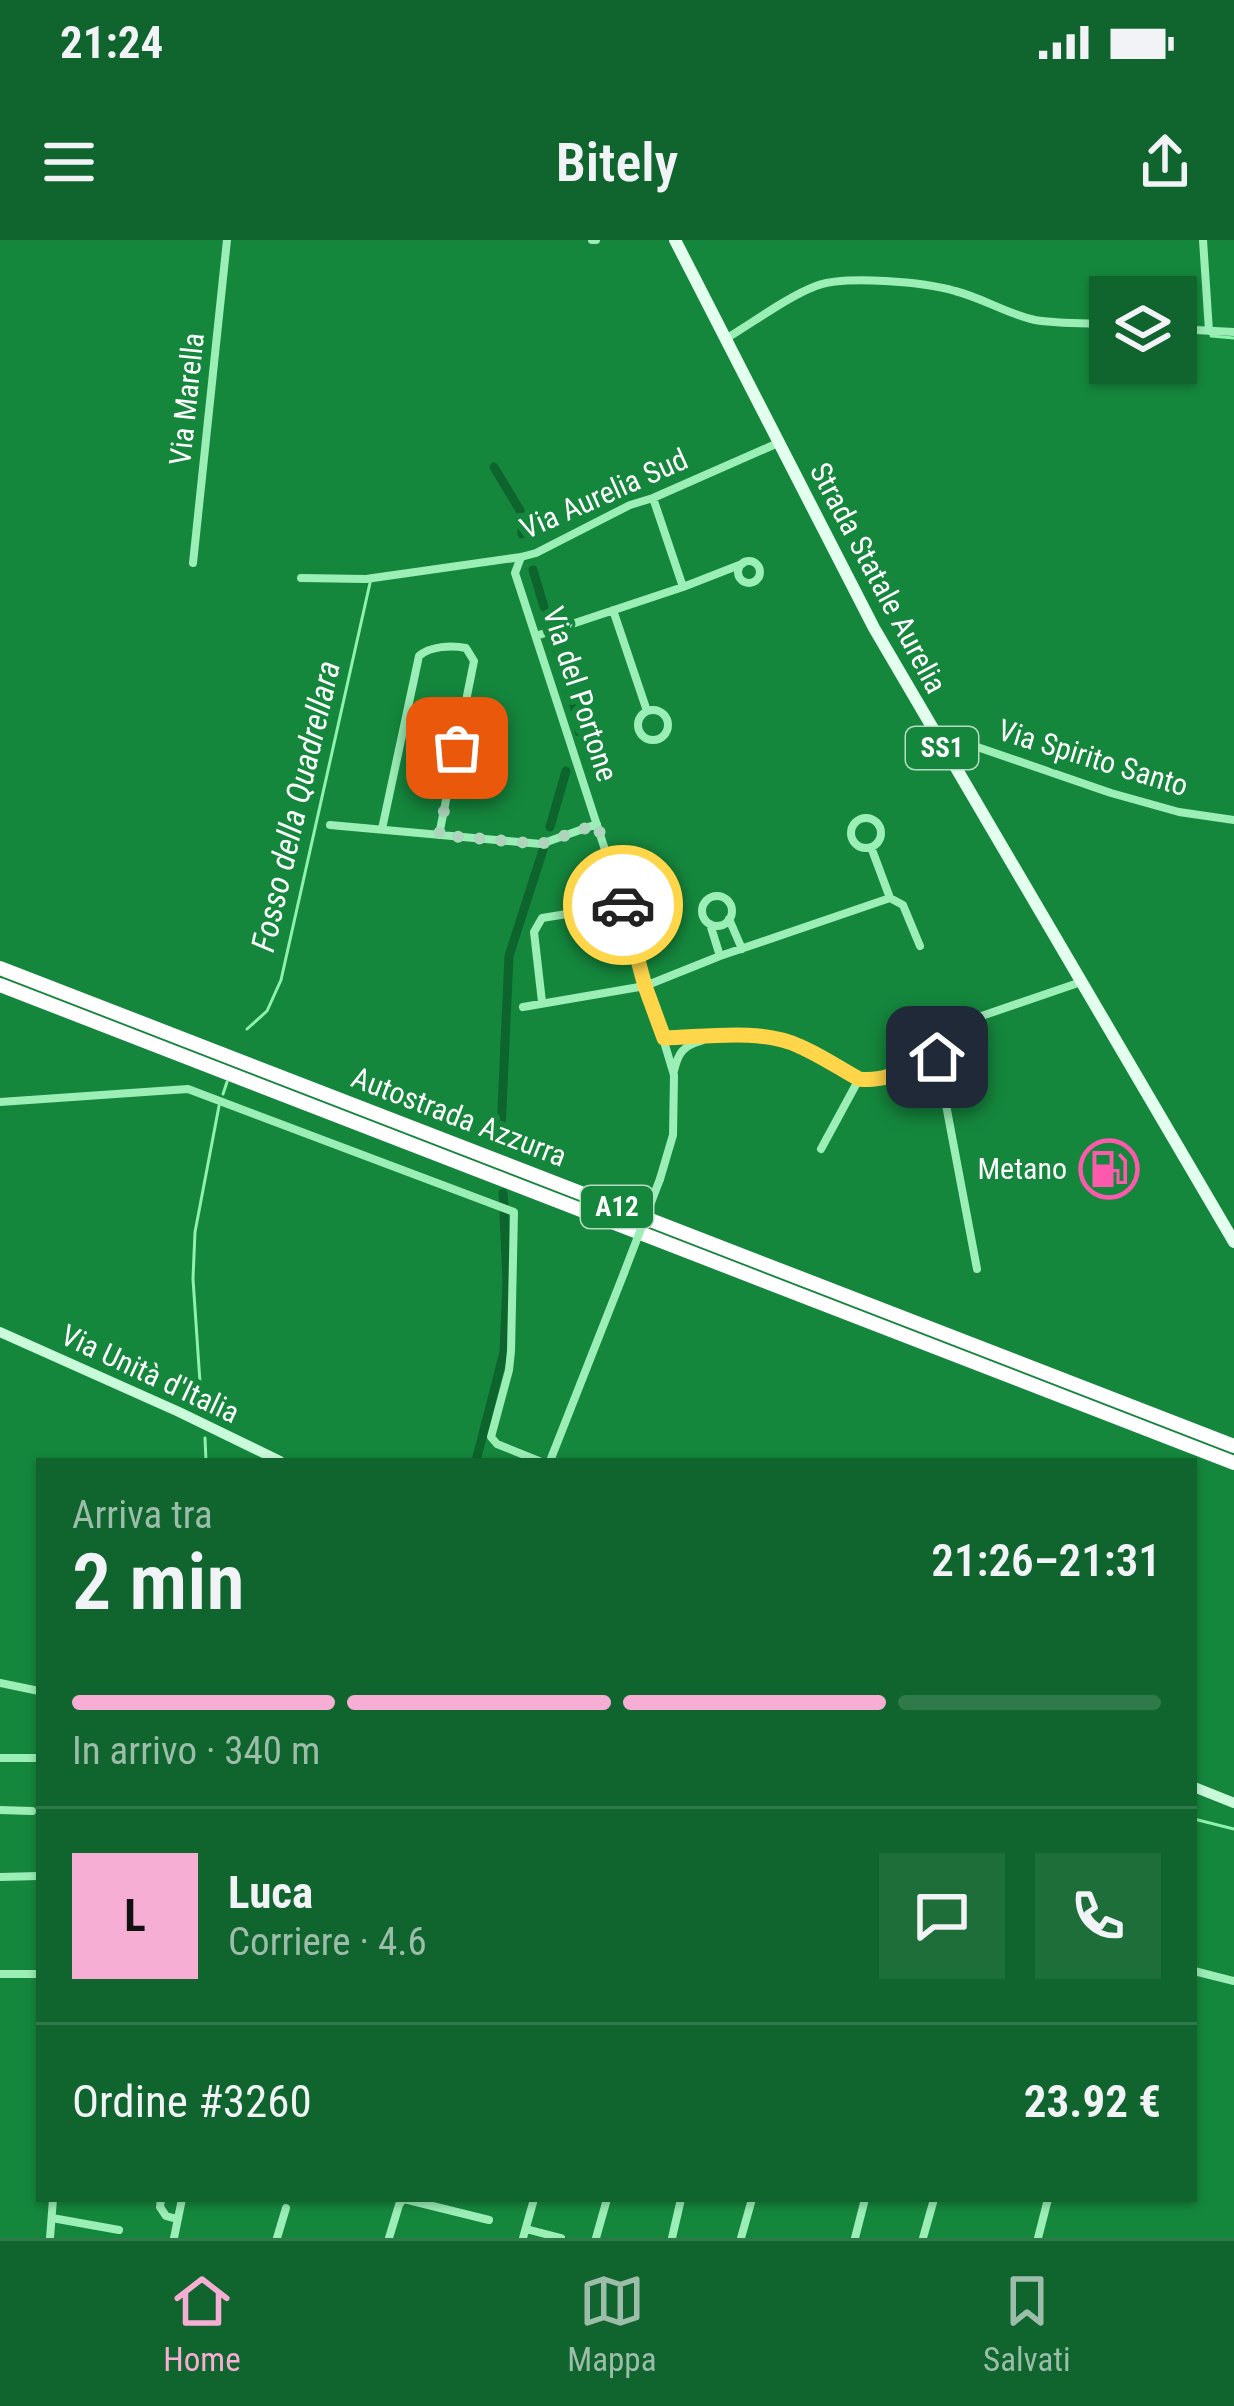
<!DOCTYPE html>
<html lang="it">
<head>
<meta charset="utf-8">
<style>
	:root { --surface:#10652e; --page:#1e6e3a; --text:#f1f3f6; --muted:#9cbdaa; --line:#30794a; --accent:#f7aed5 }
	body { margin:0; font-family:"Roboto Condensed",sans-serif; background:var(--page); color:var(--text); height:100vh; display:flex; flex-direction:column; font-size:45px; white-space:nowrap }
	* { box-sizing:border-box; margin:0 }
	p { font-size:39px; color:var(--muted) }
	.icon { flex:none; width:66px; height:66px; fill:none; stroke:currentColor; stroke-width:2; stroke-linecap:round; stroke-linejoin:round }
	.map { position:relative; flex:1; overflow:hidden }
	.sheet { position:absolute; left:36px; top:1218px; width:1161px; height:744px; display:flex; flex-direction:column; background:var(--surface); border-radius:0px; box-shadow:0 3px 9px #0004 }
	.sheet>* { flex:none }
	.fabs { position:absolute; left:1089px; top:36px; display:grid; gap:24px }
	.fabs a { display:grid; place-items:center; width:108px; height:108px; border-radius:0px; background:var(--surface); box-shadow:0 3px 9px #0004; font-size:60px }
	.pin { position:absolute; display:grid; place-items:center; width:102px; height:102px; color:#fff; margin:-51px; border-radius:24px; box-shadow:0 6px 18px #0006 }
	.courier { position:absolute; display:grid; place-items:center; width:120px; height:120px; margin:-60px; border:9px solid #ffd54a; border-radius:50%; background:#fff; color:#222; box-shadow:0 3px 15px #0007 }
	.summary em { font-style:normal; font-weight:600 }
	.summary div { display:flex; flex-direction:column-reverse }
	.summary { display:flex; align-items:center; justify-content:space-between; height:204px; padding:0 36px }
	h1 { font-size:78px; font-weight:600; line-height:90px }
	.bar { display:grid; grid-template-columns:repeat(4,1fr); gap:18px 12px; align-content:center; height:144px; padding:0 36px }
	.bar i { height:15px; border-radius:9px; background:var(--line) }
	.bar .selected { background:var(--accent) }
	.bar p { grid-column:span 4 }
	.line { display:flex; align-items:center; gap:30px; padding:0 36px; border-top:3px solid var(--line) }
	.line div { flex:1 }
	.round { display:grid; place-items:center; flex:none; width:126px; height:126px; border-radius:0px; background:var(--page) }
	.status { display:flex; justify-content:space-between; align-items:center; height:84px; padding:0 60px; background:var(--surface); direction:ltr }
	.status svg { height:33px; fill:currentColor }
	header { display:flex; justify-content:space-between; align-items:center; height:156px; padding:0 36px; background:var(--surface); font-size:54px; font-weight:600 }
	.tab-bar { display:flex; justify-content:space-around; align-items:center; height:168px; border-top:3px solid var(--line); background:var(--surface); font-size:33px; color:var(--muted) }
	.tab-bar a { display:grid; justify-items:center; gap:6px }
	.tab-bar .selected { color:var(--accent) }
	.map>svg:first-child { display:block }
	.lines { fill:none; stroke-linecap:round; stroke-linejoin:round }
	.stream { stroke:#8ef1ad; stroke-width:3 }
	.canal { stroke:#0d642c; stroke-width:9 }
	.street { stroke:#9ceeb7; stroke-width:8 }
	.secondary { stroke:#c9fada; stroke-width:10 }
	.primary { stroke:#e3ffee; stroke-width:12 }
	.highway { stroke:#fff; stroke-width:14 }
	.street-bridge { stroke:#9ceeb7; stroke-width:8 }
	.done { stroke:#add5bb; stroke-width:12; stroke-dasharray:0 21.6 }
	.route { stroke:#ffd54a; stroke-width:15 }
	.labels { text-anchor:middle; stroke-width:12; stroke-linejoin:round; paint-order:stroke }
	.shield { fill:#15873d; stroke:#b9dbc5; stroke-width:3 }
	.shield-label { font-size:27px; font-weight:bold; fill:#fff }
	.street-label { font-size:30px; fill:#fff; stroke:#15873d }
	.poi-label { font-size:30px; fill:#fff; stroke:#15873d; text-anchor:end }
	.water-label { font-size:33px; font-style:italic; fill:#fbfffc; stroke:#15873d }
</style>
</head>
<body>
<div class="status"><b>21:24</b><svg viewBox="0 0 49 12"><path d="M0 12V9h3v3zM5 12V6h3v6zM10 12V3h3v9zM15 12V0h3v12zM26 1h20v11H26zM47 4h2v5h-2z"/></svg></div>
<header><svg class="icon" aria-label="menu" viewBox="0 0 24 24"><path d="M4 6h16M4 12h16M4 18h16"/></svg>Bitely<svg class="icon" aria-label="share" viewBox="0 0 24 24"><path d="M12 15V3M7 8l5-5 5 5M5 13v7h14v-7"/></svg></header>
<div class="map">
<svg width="1234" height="1998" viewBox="0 0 1234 1998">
	<rect width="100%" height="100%" fill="#15873d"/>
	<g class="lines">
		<!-- stream -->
		<path class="stream" d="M1211,96L1234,98
			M247,789L267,771L281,740L370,343
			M223,854L227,842
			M202,1172L193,1039L195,992L219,866
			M205,1198L206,1221
			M1194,1579L1234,1589"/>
		<!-- canal -->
		<path class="canal" d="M494,227L521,272L522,294
			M533,330L544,367
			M557,410L578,479L579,492
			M550,587L566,531
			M501,890L509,716L543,610
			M503,953L504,964
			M476,1221L504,1112L507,1041L504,974"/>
		<!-- street -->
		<path class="street" d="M592,0H596
			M1203,0L1209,91
			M1176,89L1234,92
			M727,98C754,82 787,57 816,46C845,35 925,42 955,51C983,58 1007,74 1035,80C1059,84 1086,83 1110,84
			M653,258L683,347
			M521,317L515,333L623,665L674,835L673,895L660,939
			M738 332a11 11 0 1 1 22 0a11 11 0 1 1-22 0Z
			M193,323L227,0
			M301,338L366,339L521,317L536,313L630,265L653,258L778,203
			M613,370L647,471
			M536,396L683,347L742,324
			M638 485a15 15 0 1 1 30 0a15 15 0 1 1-30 0Z
			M943,502L950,499L957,500L1111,553L1179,572L1234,580
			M851 593a15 15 0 1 1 30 0a15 15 0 1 1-30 0Z
			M330,585L541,604L597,584
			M382,589L419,416C430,406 452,405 466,408L474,421L439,595
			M871,607L890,658L903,665L920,706
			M702 671a15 15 0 1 1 30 0a15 15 0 1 1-30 0Z
			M729,679L742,709
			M710,684L720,716
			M542,762L534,692L542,678L623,665
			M523,767L645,746L720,716L890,658
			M664,798C704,797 762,789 799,806C820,815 839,828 859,839L821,909
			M937,817L977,1029
			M674,831C678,813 683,806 701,801
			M859,839C892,843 929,819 961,810L967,781L1081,742
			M0,862L188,849L514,972L511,1111L509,1130L491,1197L497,1204L539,1221
			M550,1221L624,1033
			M0,1443L39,1451
			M0,1518H37
			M0,1570L32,1571
			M0,1637L39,1636
			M1194,1731L1234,1741
			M0,1734H39
			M161,1959L160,1967L166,1976L177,1979
			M404,1959L489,1980
			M52,1978L119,1990
			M526,1989L561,1998
			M50,1998L53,1959
			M174,1998L182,1959
			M277,1998L286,1968
			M389,1998L399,1965L403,1959
			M523,1998L534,1959
			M596,1998L607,1959
			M672,1998L681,1959
			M741,1998L752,1959
			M855,1998L865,1959
			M923,1998L934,1959
			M1038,1998L1048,1959"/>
		<!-- secondary -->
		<path class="secondary" d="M0,1092L179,1172L280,1221
			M1194,1547L1234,1563"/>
		<!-- primary -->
		<path class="primary" d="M675,0L874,388L1234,1002"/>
		<!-- highway -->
		<path class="highway" d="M0,728L1234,1206
			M0,745L1234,1223"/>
		<!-- street-bridge -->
		<path class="street-bridge" d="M624,1033L660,939"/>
	</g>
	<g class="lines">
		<!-- done -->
		<path class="done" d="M457,508L439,595L541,604L597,584L623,665"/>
		<!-- route -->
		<path class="route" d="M623,665L645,746L664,798C706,797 760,788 799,806C820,815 839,828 859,839C886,843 913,826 937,817"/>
	</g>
	<!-- icons -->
	<defs>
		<g id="fuel-ring" transform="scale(3)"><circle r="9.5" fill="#15873d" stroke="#ff59ad" stroke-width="1.5"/><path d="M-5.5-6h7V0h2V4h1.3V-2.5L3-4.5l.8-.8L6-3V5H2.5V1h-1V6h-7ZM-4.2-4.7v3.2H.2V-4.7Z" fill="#ff59ad"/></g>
	</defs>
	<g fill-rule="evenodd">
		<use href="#fuel-ring" x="1109" y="929"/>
	</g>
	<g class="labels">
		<!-- shield labels -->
		<g class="shield">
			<rect x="906" y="487" width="72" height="42" rx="9"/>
			<rect x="581" y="946" width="72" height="42" rx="9"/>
		</g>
		<g class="shield-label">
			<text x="942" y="517">SS1</text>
			<text x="617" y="976">A12</text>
		</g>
		<!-- street labels -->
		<g class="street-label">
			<text transform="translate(187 159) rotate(-84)" y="10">Via Marella</text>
			<text transform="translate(604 254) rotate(-24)" y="10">Via Aurelia Sud</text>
			<text transform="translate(878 338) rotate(62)" y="10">Strada Statale Aurelia</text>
			<text transform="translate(580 454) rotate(72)" y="10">Via del Portone</text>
			<text transform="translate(1093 518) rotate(17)" y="10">Via Spirito Santo</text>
			<text transform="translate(459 877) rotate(21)" y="10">Autostrada Azzurra</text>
			<text transform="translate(150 1134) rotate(25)" y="10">Via Unità d'Italia</text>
		</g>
		<!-- poi labels -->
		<g class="poi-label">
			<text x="1067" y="939">Metano</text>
		</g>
		<!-- water labels -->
		<g class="water-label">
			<text transform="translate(295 566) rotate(-77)" y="12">Fosso della Quadrellara</text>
		</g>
	</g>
</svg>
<div class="fabs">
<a><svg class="icon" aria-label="layers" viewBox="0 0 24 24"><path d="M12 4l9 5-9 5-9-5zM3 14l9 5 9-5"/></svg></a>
</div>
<div class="pin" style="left:457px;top:508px;background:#ea580c"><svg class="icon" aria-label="bag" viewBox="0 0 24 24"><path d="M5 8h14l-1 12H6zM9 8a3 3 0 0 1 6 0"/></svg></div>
<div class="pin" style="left:937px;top:817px;background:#1f2937"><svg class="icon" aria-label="home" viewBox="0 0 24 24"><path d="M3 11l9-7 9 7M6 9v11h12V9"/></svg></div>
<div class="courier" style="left:623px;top:665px"><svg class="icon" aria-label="car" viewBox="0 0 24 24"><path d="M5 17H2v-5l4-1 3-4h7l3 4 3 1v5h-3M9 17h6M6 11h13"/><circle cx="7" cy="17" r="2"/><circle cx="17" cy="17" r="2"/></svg></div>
<section class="sheet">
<div class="summary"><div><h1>2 min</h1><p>Arriva tra</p></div><em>21:26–21:31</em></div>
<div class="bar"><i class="selected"></i><i class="selected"></i><i class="selected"></i><i></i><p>In arrivo · 340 m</p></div>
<div class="line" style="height:216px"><b class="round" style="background:var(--accent);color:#111">L</b><div><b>Luca</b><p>Corriere · 4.6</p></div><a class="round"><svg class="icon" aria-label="chat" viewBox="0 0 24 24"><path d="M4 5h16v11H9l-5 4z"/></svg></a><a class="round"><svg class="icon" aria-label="phone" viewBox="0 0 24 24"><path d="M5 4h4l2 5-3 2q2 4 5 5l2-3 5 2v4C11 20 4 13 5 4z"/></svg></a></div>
<div class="line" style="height:156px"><div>Ordine #3260</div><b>23.92 €</b></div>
</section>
</div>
<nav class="tab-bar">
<a class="selected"><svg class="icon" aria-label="home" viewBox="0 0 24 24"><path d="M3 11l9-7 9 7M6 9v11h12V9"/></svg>Home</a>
<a><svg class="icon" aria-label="map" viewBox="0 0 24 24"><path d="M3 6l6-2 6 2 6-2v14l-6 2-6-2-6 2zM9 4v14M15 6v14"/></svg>Mappa</a>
<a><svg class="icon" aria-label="saved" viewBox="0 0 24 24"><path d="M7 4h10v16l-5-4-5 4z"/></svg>Salvati</a>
</nav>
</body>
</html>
